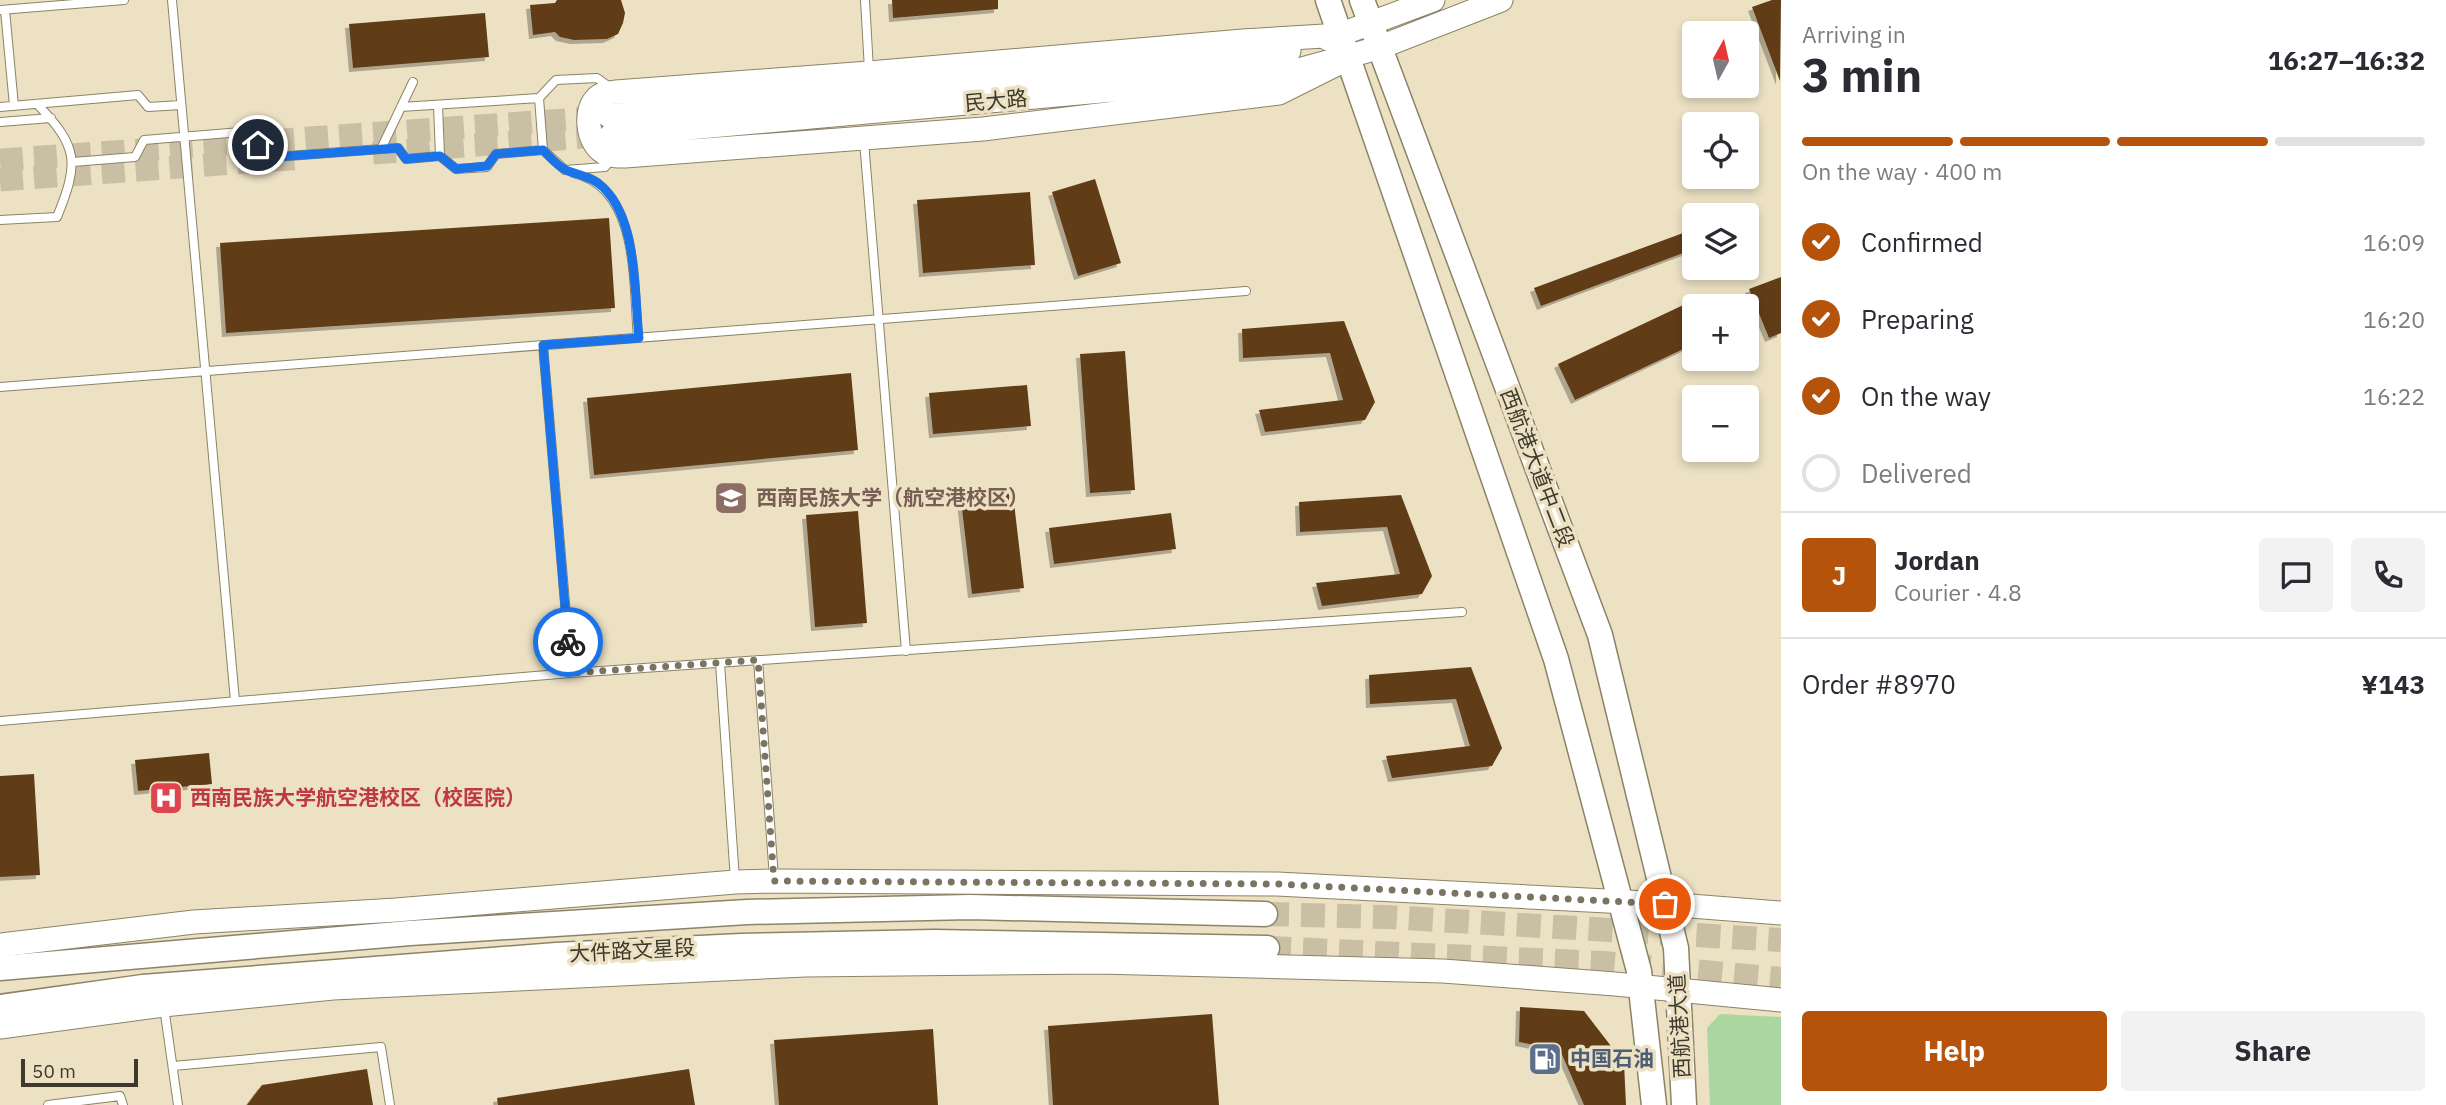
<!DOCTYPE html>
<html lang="en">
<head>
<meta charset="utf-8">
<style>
	:root { --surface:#fff; --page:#f2f2f3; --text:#2b2b33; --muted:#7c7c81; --line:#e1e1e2; --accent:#b45309 }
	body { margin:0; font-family:"IBM Plex Sans","Noto Sans SC",sans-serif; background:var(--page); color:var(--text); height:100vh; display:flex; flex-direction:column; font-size:26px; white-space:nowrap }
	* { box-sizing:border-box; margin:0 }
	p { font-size:23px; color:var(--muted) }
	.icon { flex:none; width:38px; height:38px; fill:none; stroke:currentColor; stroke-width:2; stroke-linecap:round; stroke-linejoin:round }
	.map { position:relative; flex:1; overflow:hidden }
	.sheet { display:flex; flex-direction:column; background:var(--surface); width:665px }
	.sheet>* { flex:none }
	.needle { width:46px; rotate:8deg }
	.controls { position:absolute; left:1682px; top:21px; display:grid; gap:14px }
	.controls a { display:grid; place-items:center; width:77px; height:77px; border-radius:7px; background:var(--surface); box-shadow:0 4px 10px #0003; font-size:35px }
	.scale { position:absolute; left:21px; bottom:18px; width:117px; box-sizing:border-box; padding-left:7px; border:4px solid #3d392d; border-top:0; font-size:19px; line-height:24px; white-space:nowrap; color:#3d392d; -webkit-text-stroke:5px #ece1c3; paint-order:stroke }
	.pin { position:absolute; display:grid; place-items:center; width:60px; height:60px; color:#fff; margin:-30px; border:4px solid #fff; border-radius:50%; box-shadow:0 2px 7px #0007 }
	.courier { position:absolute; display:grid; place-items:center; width:70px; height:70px; margin:-35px; border:5px solid #1a73e8; border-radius:50%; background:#fff; color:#222; box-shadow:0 2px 9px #0007 }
	.summary em { font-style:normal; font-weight:700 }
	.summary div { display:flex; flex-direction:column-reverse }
	.summary { display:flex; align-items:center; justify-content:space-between; height:119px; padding:0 21px }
	h1 { font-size:46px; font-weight:700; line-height:52px }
	.bar { display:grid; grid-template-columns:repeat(4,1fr); gap:10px 7px; align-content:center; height:84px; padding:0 21px }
	.bar i { height:9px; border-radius:5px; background:var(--line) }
	.bar .active { background:var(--accent) }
	.bar p { grid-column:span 4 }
	.line { display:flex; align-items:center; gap:18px; padding:0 21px; border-top:2px solid var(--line) }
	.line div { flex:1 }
	.round { display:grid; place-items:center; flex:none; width:74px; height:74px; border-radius:7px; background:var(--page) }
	ol { padding:0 21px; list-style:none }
	li { display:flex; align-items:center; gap:21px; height:77px }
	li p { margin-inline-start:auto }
	li .icon { padding:7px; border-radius:50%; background:var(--accent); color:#fff; stroke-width:4 }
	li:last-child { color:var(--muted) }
	li i { width:38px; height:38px; border:4px solid var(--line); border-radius:50% }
	.action { display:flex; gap:14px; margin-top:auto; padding:14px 21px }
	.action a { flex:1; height:80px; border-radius:7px; background:var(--accent); color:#fff; font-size:28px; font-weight:700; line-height:80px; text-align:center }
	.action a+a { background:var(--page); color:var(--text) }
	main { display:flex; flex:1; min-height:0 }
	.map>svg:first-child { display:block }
	.green { fill:#aad69f }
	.building { fill:#603c15; filter:url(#shadow) }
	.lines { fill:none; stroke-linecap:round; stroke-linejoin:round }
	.secondary-tunnel { stroke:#c9bfa5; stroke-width:23; stroke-dasharray:23 11; stroke-linecap:butt }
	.primary-tunnel { stroke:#c9bfa5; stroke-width:24; stroke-dasharray:24 12; stroke-linecap:butt }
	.lane-casing { stroke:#8c8367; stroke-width:10 }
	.secondary-casing { stroke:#8c8367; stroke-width:25 }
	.primary-casing { stroke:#8c8367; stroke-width:27 }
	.lane { stroke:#fff; stroke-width:8 }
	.secondary { stroke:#fff; stroke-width:23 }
	.primary { stroke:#fff; stroke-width:24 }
	.done { stroke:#7a7462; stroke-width:7; stroke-dasharray:0 12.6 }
	.route { stroke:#1a73e8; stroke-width:9 }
	.labels { text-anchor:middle; stroke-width:7; stroke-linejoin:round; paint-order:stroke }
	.street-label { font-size:21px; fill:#3d392d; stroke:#ece1c3 }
	.education-label { font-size:21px; font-weight:bold; fill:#785e54; stroke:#ece1c3; text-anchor:start }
	.health-label { font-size:21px; font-weight:bold; fill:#be3a42; stroke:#ece1c3; text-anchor:start }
	.service-label { font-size:21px; font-weight:bold; fill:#4e5e75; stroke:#ece1c3; text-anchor:start }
</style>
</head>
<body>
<main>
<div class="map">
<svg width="1781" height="1105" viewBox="0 0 1781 1105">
	<defs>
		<filter id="shadow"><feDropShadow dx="-4" dy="4" stdDeviation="0" flood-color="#0004"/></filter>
	</defs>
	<rect width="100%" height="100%" fill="#ece1c3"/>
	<!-- green -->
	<path class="green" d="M1720,1014L1781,1017V1105H1710L1707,1028Z"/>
	<!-- building -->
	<path class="building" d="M557,0H621L625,13L623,23L618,34L607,39L574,40L560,37L555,32L533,35L530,5L555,3Z
		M892,0H998V9L893,18Z
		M1772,0H1781L1780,81L1752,7Z
		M485,13L489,57L353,68L349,24Z
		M1095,179L1121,263L1078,276L1052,192Z
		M1030,192L1035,265L923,273L917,200Z
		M609,218L615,308L226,333L220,243Z
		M1694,229V249L1541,306L1534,288Z
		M1781,277V333L1769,338L1749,289Z
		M1694,300V344L1575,400L1558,364Z
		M1344,321L1375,402L1365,420L1265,432L1259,410L1343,400L1330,353L1243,358L1242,329Z
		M1125,351L1135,490L1090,493L1080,354Z
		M851,373L858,450L594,475L587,398Z
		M1027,385L1031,426L933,434L929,393Z
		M1012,486L1024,588L972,594L960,492Z
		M1401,495L1432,576L1422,594L1322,606L1316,583L1400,574L1387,527L1300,532L1299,502Z
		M858,511L867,623L815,627L806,515Z
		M1171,513L1176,549L1054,564L1049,528Z
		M1471,667L1502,748L1492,766L1392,778L1386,756L1470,746L1456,699L1370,704L1369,675Z
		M209,753L212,784L138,791L135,760Z
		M34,774L40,875L0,877V776Z
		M1520,1007L1584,1011L1624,1063L1626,1105H1584L1560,1050L1519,1042Z
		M1212,1014L1219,1105H1053L1048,1026Z
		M933,1029L938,1105H779L774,1040Z
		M367,1069L373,1105H247L262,1085Z
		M689,1069L695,1105H498L497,1098Z"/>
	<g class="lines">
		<!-- secondary-tunnel -->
		<path class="secondary-tunnel" d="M373,153L611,135
			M0,160L606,117
			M0,180L304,158"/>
		<!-- primary-tunnel -->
		<path class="primary-tunnel" d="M1265,914L1386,917L1781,940
			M1267,948L1604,963L1781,979"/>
		<!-- lane casing -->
		<g class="lane-casing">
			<path id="lane" d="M172,0L235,701
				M865,0L869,70
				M0,10L124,0
				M5,10L14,106
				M611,88L597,78L556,80L539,98L543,150L565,170L605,167L611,159
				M438,105L440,156
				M0,107L138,95L148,107L181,105
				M401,107L539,98
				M0,122L51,118
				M864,141L906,651
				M381,149L398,148L406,159L440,156L456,169L487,167L496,154L543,150
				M73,162L135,157L144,140L241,132L275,157L381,149L413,82
				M574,173C640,188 633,285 638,338
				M0,220L57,217C79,163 79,147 37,104
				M543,345L571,673
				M0,387L1246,291
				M758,660L774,878
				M720,663L735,880
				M0,721L571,673L1462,612
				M164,1007L178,1105
				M173,1066L381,1047L390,1105
				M48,1105L120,1096L123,1105"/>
		</g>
		<!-- secondary casing -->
		<g class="secondary-casing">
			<path id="secondary" d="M1341,35L1243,41L869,73L616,92C608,93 600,93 595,100C584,113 588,143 603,152C609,156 618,156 625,156L983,129L1279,93L1349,58
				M1328,39L1433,0
				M609,116L1277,54L1289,51
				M611,135L1280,75L1378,48L1501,0
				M0,945L194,922L396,910L735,882L774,881L1277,884L1665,904L1781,913
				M0,1027L163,1005L333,988L805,965L1100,962L1443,971L1615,984L1781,1000"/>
		</g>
		<!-- primary casing -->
		<g class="primary-casing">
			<path id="primary" d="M1328,0L1556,659L1639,971L1654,1105
				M1362,0L1600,635L1676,948L1684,1105
				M0,968L410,933L747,912L970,907L1265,914
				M0,1007L143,987L556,955L741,946L934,942L1267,948"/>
		</g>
		<!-- lane -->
		<use href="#lane" class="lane"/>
		<!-- secondary -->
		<use href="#secondary" class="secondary"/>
		<!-- primary -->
		<use href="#primary" class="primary"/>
	</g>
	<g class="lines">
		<!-- done -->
		<path class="done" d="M568,642L571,673L758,660L774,881L1277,884L1665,904"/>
		<!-- route -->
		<path class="route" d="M258,145L275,157L398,148L406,159L440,156L456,169L487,166L496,154L543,150C550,157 559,168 568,171C579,175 588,176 598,183C638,213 634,292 639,338L543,345L568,642"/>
	</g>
	<!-- icons -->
	<defs>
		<g id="university-square" transform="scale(1.75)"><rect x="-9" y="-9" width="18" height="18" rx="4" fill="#8d6e63" stroke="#ece1c3"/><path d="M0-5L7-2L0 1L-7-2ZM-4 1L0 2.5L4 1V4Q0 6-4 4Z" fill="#fff"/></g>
		<g id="hospital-square" transform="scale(1.75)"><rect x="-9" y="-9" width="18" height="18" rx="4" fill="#e0444e" stroke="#ece1c3"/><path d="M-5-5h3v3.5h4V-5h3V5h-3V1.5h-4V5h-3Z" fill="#fff"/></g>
		<g id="fuel-square" transform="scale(1.75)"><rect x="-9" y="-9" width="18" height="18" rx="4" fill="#5c6f8a" stroke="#ece1c3"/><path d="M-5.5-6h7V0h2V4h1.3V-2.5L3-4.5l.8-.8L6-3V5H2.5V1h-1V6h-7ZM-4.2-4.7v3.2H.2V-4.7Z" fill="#fff"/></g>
	</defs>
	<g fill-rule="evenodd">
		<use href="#university-square" x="731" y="498"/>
		<use href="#hospital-square" x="166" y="798"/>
		<use href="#fuel-square" x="1545" y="1059"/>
	</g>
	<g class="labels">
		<!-- street labels -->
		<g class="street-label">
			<text transform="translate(996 101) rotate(-5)" y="7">民大路</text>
			<text transform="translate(1537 468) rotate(69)" y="7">西航港大道中二段</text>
			<text transform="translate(632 951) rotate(-3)" y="7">大件路文星段</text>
			<text transform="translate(1680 1026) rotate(-93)" y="7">西航港大道</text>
		</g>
		<!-- education labels -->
		<g class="education-label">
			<text x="756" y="505">西南民族大学（航空港校区）</text>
		</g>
		<!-- health labels -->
		<g class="health-label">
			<text x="190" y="805">西南民族大学航空港校区（校医院）</text>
		</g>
		<!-- service labels -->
		<g class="service-label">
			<text x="1570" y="1066">中国石油</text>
		</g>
	</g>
</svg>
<div class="controls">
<a><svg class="needle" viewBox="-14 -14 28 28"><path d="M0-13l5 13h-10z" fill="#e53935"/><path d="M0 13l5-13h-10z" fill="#7c7c81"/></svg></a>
<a><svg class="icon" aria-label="locate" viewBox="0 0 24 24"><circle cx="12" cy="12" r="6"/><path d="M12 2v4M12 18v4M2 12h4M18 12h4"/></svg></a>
<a><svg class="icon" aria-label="layers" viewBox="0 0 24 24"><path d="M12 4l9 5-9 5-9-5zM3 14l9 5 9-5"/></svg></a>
<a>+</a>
<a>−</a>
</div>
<div class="scale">50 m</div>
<div class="pin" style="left:1665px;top:904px;background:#ea580c"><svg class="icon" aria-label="bag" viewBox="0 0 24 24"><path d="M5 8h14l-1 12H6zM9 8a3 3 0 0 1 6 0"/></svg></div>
<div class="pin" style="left:258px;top:145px;background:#1f2937"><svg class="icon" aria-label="home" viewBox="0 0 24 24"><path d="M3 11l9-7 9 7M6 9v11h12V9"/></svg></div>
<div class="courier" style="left:568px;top:642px"><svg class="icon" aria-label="bike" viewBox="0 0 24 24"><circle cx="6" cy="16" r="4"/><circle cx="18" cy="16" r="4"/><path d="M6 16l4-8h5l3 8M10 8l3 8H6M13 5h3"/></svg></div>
</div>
<section class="sheet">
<div class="summary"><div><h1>3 min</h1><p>Arriving in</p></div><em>16:27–16:32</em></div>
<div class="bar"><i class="active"></i><i class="active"></i><i class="active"></i><i></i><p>On the way · 400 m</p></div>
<ol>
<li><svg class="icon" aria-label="check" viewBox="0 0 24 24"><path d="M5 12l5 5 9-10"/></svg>Confirmed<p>16:09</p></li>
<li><svg class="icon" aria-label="check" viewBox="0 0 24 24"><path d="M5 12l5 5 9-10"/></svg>Preparing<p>16:20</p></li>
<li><svg class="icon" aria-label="check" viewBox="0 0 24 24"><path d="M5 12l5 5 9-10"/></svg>On the way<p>16:22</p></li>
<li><i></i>Delivered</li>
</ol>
<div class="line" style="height:126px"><b class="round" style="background:var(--accent);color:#fff">J</b><div><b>Jordan</b><p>Courier · 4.8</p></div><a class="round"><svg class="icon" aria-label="chat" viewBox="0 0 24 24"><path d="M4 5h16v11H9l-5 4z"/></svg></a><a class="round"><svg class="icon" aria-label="phone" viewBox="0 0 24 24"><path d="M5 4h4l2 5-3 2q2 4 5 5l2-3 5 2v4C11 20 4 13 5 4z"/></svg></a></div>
<div class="line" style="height:91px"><div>Order #8970</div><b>¥143</b></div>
<div class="action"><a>Help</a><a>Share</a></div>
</section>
</main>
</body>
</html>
